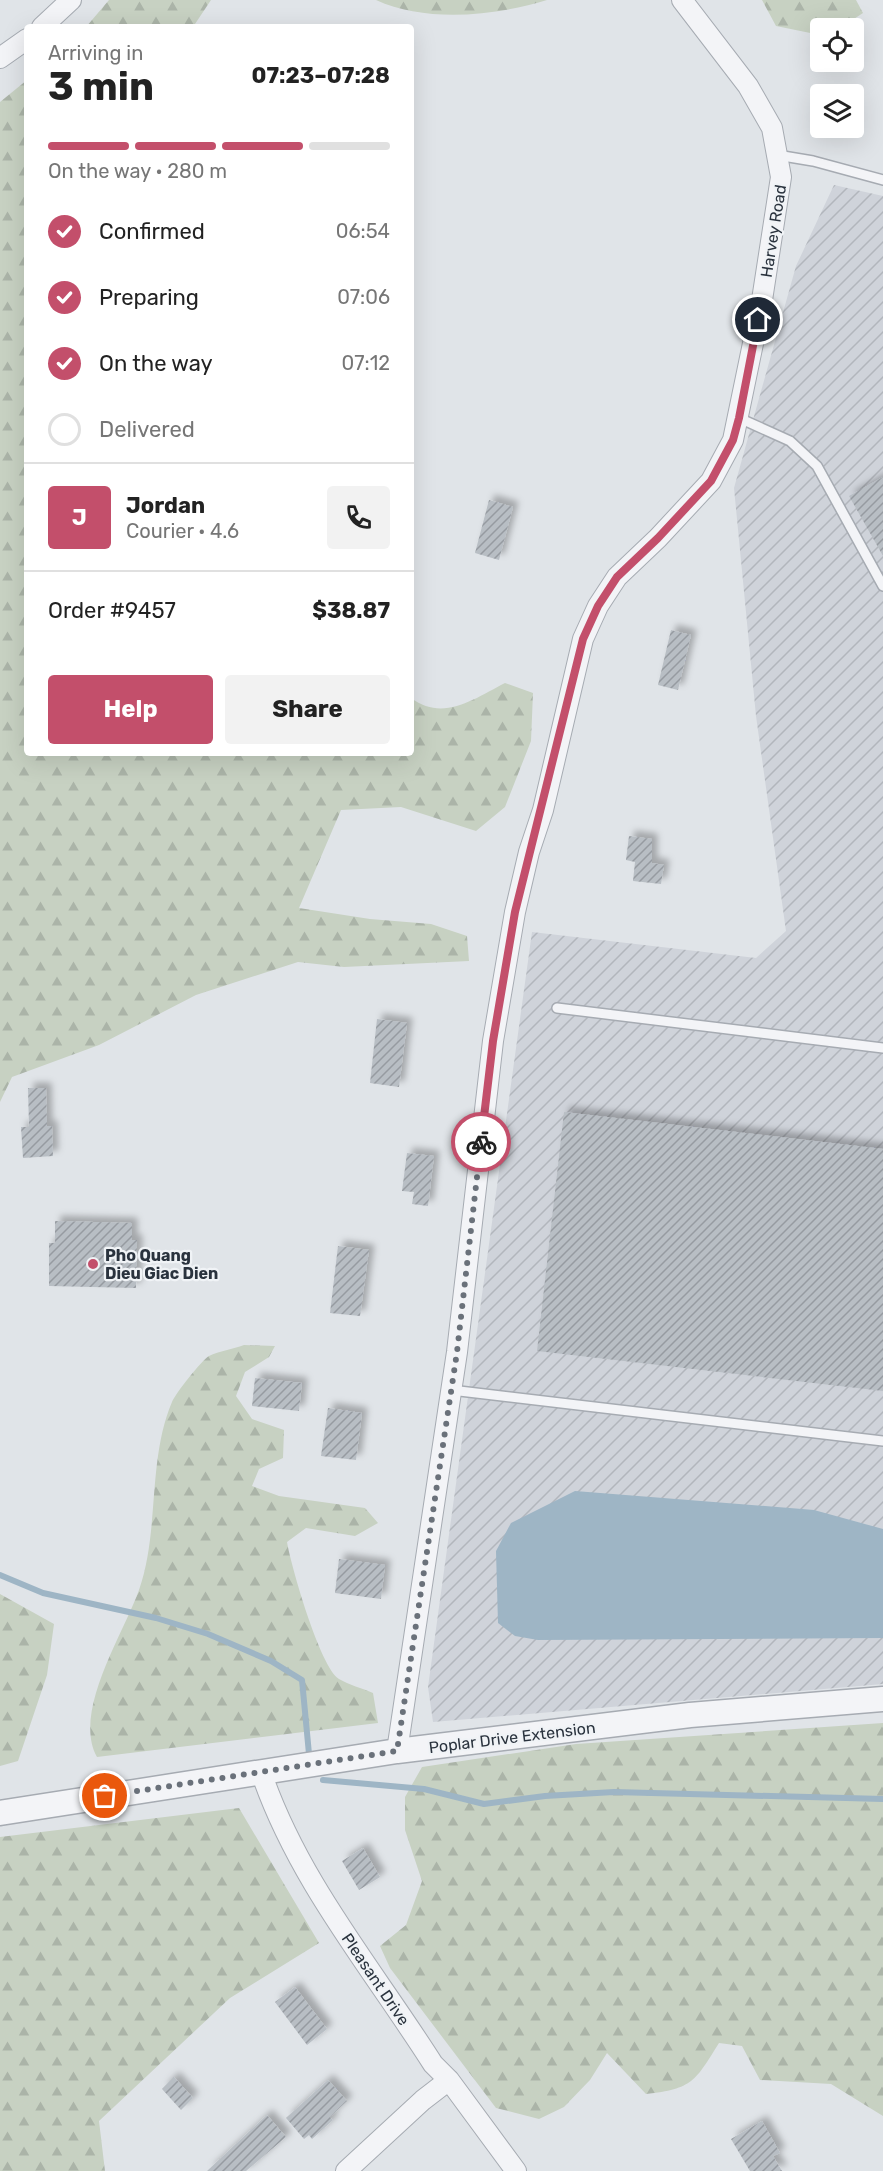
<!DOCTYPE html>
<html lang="en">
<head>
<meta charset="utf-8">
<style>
	:root { --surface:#fff; --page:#f2f2f2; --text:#222; --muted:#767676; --line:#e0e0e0; --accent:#c34f6b }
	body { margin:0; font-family:Rubik,sans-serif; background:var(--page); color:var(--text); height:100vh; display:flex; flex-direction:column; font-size:22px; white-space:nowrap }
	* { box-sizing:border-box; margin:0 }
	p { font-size:20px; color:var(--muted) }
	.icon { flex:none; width:33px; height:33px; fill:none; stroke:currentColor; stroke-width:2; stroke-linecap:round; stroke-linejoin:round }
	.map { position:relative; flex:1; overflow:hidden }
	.drawer { position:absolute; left:24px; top:24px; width:390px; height:732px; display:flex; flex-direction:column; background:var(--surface); border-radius:6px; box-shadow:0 6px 24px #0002 }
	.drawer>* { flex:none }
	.buttons { position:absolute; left:810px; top:18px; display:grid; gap:12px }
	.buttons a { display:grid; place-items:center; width:54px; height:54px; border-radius:6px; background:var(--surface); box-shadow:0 6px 24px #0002; font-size:30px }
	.pin { position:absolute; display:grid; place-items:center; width:51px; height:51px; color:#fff; margin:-26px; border:3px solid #fff; border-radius:50%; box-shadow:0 2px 6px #0007 }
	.courier { position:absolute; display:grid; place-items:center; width:60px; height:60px; margin:-30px; border:4px solid #c34f6b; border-radius:50%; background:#fff; color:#222; box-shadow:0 2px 8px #0007 }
	.summary em { font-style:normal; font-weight:700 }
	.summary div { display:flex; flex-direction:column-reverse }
	.summary { display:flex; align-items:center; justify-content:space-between; height:102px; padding:0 24px }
	h1 { font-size:39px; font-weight:700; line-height:45px }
	.bar { display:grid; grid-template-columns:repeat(4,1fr); gap:9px 6px; align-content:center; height:72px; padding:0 24px }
	.bar i { height:8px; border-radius:4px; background:var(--line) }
	.bar .current { background:var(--accent) }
	.bar p { grid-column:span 4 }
	.line { display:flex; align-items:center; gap:15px; padding:0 24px; border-top:2px solid var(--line) }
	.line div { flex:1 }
	.round { display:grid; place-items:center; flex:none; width:63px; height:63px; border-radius:6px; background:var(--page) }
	ol { padding:0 24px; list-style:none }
	li { display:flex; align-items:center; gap:18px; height:66px }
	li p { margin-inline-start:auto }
	li .icon { padding:6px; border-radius:50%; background:var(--accent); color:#fff; stroke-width:4 }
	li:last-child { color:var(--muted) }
	li i { width:33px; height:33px; border:3px solid var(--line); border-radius:50% }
	.action { display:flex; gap:12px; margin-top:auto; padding:12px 24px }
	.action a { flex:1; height:69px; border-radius:6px; background:var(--accent); color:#fff; font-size:24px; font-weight:700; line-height:69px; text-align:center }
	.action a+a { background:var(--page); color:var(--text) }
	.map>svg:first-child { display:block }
	.industrial { fill:url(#industrial-furrows) }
	.forest { fill:url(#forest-firs) }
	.water { fill:#9eb5c5 }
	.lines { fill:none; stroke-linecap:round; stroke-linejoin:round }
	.stream { stroke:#9eb5c5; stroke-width:6 }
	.building { fill:url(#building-hatch); filter:url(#shadow) }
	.service-casing { stroke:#a6abb2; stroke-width:12 }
	.minor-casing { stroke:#a6abb2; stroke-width:22 }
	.tertiary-casing { stroke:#a6abb2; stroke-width:27 }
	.service { stroke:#f3f4f7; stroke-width:9 }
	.minor { stroke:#f3f4f7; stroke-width:20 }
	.tertiary { stroke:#f3f4f7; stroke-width:24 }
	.done { stroke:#6a717a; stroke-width:6; stroke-dasharray:0 10.8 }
	.route { stroke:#c34f6b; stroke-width:8 }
	.poi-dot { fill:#c34f6b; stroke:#f0f3f6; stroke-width:2 }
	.labels { text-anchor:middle; stroke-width:4.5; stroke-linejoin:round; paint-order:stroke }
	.street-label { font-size:16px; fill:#2a333e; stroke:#f0f3f6 }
	.poi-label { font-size:16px; font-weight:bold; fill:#2a333e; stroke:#f0f3f6; text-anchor:start }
</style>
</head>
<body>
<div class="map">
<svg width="883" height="2171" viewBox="0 0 883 2171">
	<defs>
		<pattern id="industrial-furrows" width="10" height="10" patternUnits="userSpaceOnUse" patternTransform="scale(1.5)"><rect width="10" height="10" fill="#cfd3da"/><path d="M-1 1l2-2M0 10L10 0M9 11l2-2" fill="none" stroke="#b2b6bc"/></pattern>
		<pattern id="forest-firs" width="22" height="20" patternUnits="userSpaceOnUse" patternTransform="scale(1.5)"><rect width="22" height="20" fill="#c7d1c2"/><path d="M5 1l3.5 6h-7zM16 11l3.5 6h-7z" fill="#abb4a8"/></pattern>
		<pattern id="building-hatch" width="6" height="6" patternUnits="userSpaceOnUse" patternTransform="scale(1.5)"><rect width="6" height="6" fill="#b8bec4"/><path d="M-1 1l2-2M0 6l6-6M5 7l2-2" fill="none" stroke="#969ba1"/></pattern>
		<filter id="shadow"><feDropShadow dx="5.5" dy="-5.5" stdDeviation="3" flood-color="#0004"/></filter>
	</defs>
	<rect width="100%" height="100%" fill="#e0e4e8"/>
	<!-- industrial -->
	<path class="industrial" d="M834,185L883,196V1684L433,1722L428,1687L532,932L756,958L786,931L756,716L734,488L796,266Z"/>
	<!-- forest -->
	<path class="forest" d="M109,0H211L193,27H86Z
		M376,0H547C495,16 426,23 376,0Z
		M762,0H856L863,13L840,28H820V35L776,26Z
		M27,80V753H411V698C443,722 474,699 505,683L533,693L531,741L505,807L476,831L401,807L341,810L299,908L370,919L431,924L467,936L469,961L344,967L298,962L196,995L99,1045L12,1077L0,1102V102Z
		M244,1345L275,1346L269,1357L245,1372L236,1396L252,1419L284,1430L283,1458L259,1469L252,1486L279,1496L365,1508L378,1523L355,1536L306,1528L287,1542C291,1566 320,1667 339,1679C349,1685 362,1688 373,1693L378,1723L97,1757C72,1712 123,1635 139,1590C160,1530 147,1461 172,1402C175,1394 202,1360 209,1356C219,1351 233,1349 244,1345Z
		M0,1594L54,1624L47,1675L18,1761L0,1766Z
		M883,1723V2116L831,2084L760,2080L742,2046L719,2043C695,2081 693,2089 646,2094L607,2053L590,2080L564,2107L539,2119L496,2108L390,1968L380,1946L406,1925L422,1881L405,1830V1797L422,1767L576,1744Z
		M239,1808L319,1943L230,1998L99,2121L105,2171H0V1837Z"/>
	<!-- water -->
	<path class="water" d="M575,1491L814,1510L883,1529V1638L538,1640L515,1636L498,1623L496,1551L511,1523Z"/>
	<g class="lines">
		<!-- stream -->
		<path class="stream" d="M0,1575L43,1593L156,1618L208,1634L271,1661L302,1680L309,1754
			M323,1780L424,1789L484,1804L545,1796L614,1792L883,1799"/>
	</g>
	<!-- building -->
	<path class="building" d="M883,477V556L849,496Z
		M489,500L513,507L499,560L475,553Z
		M671,630L691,635L678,690L658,685Z
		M629,836L652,839V863L664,865L661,884L633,881L635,862L626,860Z
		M377,1019L407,1023L399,1087L370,1083Z
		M28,1088H46L47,1126H52L53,1156L23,1158L21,1127H29Z
		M564,1112L883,1149V1391L537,1351Z
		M407,1153L434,1156L428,1206L412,1204L414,1192L402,1191Z
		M55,1221L132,1223V1240H137L136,1288L49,1286V1243H55Z
		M338,1246L369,1250L360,1316L330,1313Z
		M255,1378L302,1383L299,1411L252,1406Z
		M328,1408L362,1413L356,1460L321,1456Z
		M339,1559L385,1565L381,1599L335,1593Z
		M363,1848L380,1877L359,1890L342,1861Z
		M295,1987L327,2029L307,2045L275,2002Z
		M174,2077L193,2098L181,2110L162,2089Z
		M328,2080L347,2101L330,2117L333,2120L312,2139L309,2135L304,2139L286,2118Z
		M267,2115L286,2137L246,2171H207Z
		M762,2121L780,2153L773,2156L782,2171H750L731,2139Z"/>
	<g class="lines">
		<!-- service casing -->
		<g class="service-casing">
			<path id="service" d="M777,155L813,161L883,180
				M739,418L790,441L817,466L883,586
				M557,1008L883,1048
				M451,1390L883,1441"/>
		</g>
		<!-- minor casing -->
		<g class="minor-casing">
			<path id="minor" d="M42,27L71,0
				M0,58L27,39
				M397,1751L457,1352L493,1041L515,912L529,852L543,810L583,639L598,606L617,577L658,538L711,481L733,440L762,300L781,177L772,128L748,86L682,0
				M261,1772C298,1881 372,1968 433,2064L449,2080L516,2171
				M346,2171L423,2100L449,2080"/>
		</g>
		<!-- tertiary casing -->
		<g class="tertiary-casing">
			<path id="tertiary" d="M0,1813L397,1751L690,1715L883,1699"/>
		</g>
		<!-- service -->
		<use href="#service" class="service"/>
		<!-- minor -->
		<use href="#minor" class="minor"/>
		<!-- tertiary -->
		<use href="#tertiary" class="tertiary"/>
	</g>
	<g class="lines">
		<!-- done -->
		<path class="done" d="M105,1796L397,1751L457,1352L481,1142"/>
		<!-- route -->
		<path class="route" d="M481,1142L493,1041L515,912L583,639L598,606L617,577L658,538L711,481L733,440L739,418L758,320"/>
	</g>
	<!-- markers -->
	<circle class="poi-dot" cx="93" cy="1264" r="6"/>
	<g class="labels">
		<!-- street labels -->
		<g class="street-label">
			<text transform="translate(773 231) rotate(-81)" y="6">Harvey Road</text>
			<text transform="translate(512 1737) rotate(-7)" y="6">Poplar Drive Extension</text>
			<text transform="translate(376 1979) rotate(56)" y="6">Pleasant Drive</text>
		</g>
		<!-- poi labels -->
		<g class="poi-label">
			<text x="105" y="1261">Pho Quang<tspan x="105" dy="18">Dieu Giac Dien</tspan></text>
		</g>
	</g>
</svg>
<div class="buttons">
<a><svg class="icon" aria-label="locate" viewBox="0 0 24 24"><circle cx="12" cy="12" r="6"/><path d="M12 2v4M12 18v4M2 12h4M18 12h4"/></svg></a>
<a><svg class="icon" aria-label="layers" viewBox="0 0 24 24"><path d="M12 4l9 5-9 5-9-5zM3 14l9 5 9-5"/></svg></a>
</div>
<div class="pin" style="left:105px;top:1796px;background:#ea580c"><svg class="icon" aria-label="bag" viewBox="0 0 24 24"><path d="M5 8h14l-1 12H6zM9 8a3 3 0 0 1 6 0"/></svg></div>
<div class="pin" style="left:758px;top:320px;background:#1f2937"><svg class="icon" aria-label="home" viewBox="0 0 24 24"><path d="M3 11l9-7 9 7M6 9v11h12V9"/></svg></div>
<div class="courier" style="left:481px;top:1142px"><svg class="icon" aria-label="bike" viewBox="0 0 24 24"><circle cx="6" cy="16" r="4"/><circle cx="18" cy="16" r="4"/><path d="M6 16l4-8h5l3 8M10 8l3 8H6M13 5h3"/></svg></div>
<section class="drawer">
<div class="summary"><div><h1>3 min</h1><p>Arriving in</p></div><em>07:23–07:28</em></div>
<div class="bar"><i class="current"></i><i class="current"></i><i class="current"></i><i></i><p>On the way · 280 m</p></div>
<ol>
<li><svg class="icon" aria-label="check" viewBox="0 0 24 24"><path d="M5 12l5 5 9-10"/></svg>Confirmed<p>06:54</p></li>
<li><svg class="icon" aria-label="check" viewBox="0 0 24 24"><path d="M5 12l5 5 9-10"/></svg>Preparing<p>07:06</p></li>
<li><svg class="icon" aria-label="check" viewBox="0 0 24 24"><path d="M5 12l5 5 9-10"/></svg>On the way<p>07:12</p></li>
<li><i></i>Delivered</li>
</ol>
<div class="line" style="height:108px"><b class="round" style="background:var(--accent);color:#fff">J</b><div><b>Jordan</b><p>Courier · 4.6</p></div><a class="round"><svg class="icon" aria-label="phone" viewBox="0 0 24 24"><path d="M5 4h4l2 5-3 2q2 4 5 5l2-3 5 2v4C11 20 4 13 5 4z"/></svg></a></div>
<div class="line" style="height:78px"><div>Order #9457</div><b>$38.87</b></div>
<div class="action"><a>Help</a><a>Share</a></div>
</section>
</div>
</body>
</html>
